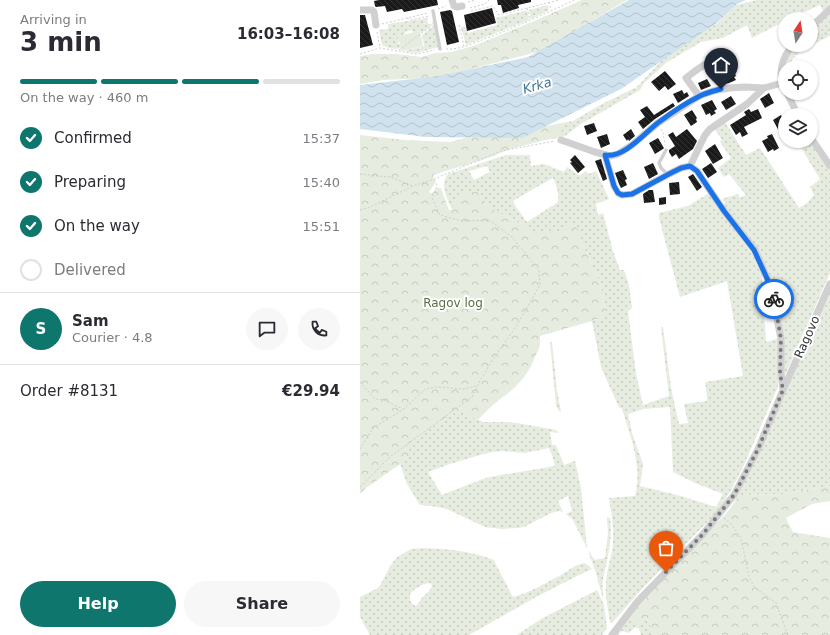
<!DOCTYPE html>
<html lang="en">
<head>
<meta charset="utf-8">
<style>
	:root { --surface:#fff; --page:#f7f7f7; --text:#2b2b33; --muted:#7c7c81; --line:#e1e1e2; --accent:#0f766e }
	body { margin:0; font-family:"DejaVu Sans",sans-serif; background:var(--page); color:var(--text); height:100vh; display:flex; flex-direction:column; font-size:15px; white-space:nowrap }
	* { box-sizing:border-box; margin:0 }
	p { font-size:13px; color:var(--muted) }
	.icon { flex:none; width:22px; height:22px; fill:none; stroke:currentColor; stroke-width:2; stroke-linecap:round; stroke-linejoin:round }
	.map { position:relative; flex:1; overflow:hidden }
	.side { display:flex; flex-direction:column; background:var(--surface); width:360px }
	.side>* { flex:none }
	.needle { width:26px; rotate:12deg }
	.fabs { position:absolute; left:418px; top:12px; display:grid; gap:8px }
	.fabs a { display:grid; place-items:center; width:40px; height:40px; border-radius:50%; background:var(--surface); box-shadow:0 1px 3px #0004; font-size:20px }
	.pin { position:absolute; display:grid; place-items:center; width:34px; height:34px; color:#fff; margin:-41px -17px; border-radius:50% 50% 50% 0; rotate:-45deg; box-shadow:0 0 4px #0007 }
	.pin .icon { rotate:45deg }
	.courier { position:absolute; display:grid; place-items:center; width:40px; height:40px; margin:-20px; border:3px solid #1a73e8; border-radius:50%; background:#fff; color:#222; box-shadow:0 1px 5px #0007 }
	.summary em { font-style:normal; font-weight:700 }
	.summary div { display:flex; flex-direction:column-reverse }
	.summary { display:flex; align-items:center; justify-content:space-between; height:68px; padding:0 20px }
	h1 { font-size:26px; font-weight:700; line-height:30px }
	.bar { display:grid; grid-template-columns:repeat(4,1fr); gap:6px 4px; align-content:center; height:48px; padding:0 20px }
	.bar i { height:5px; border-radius:3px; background:var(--line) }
	.bar .on { background:var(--accent) }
	.bar p { grid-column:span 4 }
	.line { display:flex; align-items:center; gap:10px; padding:0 20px; border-top:1px solid var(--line) }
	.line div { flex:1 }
	.round { display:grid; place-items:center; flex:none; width:42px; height:42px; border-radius:21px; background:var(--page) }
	ol { padding:0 20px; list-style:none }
	li { display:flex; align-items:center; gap:12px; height:44px }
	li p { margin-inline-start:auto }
	li .icon { padding:4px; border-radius:50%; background:var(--accent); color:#fff; stroke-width:4 }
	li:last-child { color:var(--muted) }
	li i { width:22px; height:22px; border:2px solid var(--line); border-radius:50% }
	.primary-button { display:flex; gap:8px; margin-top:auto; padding:8px 20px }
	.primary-button a { flex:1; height:46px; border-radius:24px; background:var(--accent); color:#fff; font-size:16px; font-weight:700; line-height:46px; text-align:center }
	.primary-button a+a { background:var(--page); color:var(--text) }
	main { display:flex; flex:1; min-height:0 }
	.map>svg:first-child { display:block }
	.grass { fill:url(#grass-dots); fill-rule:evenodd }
	.forest { fill:url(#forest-crowns) }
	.park { fill:#e6ecdf }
	.water { fill:url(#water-waves) }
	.building { fill:url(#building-back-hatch) }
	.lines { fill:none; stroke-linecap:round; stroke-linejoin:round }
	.path { stroke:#cdcdcd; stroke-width:1; stroke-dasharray:2 2; stroke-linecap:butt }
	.service { stroke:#d0d0d0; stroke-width:3.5 }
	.minor { stroke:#d0d0d0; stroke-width:7 }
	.done { stroke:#7a7a7a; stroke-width:4; stroke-dasharray:0 7.2 }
	.route { stroke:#1a73e8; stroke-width:5 }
	.labels { text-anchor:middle; stroke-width:4; stroke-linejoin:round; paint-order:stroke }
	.park-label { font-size:12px; fill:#56703f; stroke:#fff }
	.street-label { font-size:12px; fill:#333; stroke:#fff }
	.water-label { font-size:13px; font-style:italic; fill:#3f7597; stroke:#fff }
</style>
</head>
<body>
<main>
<section class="side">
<div class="summary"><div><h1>3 min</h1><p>Arriving in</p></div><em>16:03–16:08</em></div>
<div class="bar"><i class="on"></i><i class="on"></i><i class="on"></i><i></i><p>On the way · 460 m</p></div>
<ol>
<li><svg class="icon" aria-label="check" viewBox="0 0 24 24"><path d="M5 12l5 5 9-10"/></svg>Confirmed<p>15:37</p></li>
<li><svg class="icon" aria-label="check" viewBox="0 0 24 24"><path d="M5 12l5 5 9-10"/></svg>Preparing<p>15:40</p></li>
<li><svg class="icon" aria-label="check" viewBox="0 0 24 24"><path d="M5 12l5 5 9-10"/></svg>On the way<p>15:51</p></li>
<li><i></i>Delivered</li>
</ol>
<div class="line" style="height:72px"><b class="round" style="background:var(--accent);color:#fff">S</b><div><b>Sam</b><p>Courier · 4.8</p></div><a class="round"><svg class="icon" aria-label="chat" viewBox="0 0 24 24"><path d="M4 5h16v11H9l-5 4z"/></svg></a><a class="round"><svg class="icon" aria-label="phone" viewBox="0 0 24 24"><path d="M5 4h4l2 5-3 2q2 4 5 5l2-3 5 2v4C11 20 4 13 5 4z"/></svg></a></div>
<div class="line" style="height:52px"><div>Order #8131</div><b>€29.94</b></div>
<div class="primary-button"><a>Help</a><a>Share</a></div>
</section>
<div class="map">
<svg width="470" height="635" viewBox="0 0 470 635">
	<defs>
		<pattern id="grass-dots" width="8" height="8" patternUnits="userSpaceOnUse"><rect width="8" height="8" fill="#e6ecdf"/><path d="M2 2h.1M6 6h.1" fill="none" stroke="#c6cbc0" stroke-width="1.8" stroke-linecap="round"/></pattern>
		<pattern id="forest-crowns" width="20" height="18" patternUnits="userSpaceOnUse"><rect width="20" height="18" fill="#e6ecdf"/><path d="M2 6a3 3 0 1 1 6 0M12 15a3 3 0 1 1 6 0" fill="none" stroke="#c6cbc0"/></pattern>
		<pattern id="water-waves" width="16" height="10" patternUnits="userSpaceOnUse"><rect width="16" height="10" fill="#cfe2ee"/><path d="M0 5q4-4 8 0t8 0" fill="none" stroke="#b2c2cd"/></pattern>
		<pattern id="building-back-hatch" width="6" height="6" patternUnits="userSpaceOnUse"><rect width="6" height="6" fill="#1a1a1a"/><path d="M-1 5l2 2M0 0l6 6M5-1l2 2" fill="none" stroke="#333"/></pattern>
	</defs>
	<rect width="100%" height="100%" fill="#fff"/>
	<!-- grass -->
	<path class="grass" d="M397,0H470V5L463,11L460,5L429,19H425V21L392,38L387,25L363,38L341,42L306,63L284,83L280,90L221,124L205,136L202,123L213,121L242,104L277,87L306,56L327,40L358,23L376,5Z
		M188,5L189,10L171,19L169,10Z
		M167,10L169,20L106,45L101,27L105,26L108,33L137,25L136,18Z
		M470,13V36L451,45V30Z
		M68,18C67,21 67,24 70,24H72L73,20L74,24L61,33L60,31L53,33L52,30L45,32V34L38,36L39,42H38V44H40V48C34,50 28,48 22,45L19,30L28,29V24Z
		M74,25L79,47L56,53L43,51L64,46L62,35Z
		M437,45H450C441,49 431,57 428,67H425V74C424,62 430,53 437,45Z
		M365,122L386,155L400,148L439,208L447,203L454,195L450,187L460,179L440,146L449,142L451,143L457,154L470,171V273L425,375L406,270L362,205L365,203L362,199L378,194L380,198L386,195L369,174L364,177L358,168L371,158L360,142L362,140L354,128Z
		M146,155H170L171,166L184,164L204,172L207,167L218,175H221L226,171L229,174L236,171L249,199L236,204L238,215L243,213L253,251L260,270H264L269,285L272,308L268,311L276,374L283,405L309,396L301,327H303L311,388L319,424L328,423L324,404L347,401V395L345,382L383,376L367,281L320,297L299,218V213L328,206L349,193L392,250L405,276L402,278L406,342L419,338L418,387L383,467L370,492L358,511L282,589L252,623L250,622C248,610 245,597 246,585C246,573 250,562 252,551C255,533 252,516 249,498L275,496C277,487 278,477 277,467C275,447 268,428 262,409L259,407L257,403L241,367L232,321C239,318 246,317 245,309C243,299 242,286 238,278C232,266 227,253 221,241C217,233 219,229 212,222L204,232H199L195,230L173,234L169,232L161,224L132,209L125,201L119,193L97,198L92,210C87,198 79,185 88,174ZM127,166L130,172L114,180L109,171ZM193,178C197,186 199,193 198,202L167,222L156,207L153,201L175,188ZM310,407L313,472L335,483L363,494L356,507L321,496L280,486L283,464L272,433L268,414L283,409Z
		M470,290V486L423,494L378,495Z
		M190,342H192L197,390L201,412L199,411L196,405Z
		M102,408L107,417L119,419V420L123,422H143L157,423L196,430L199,433L190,432L192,445H196L204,465L215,461L221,488L227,548L213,520L206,514L212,511L208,496L198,501L203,512L199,511L191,513L164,527L157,528L141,529L125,527L89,510L83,508L71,506L60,505L47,484L40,464L52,454L44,444ZM189,448L192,455L195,466L130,477L120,480L82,495L68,472L90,464L120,455L132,452L142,451L165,453Z
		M247,517L250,518C253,539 247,559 243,580C242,586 243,593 243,599L236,573L229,554L230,551L231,555L235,560L245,558L248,533Z
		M63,548C88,549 111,551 134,560L135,563L153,597C168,593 185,584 199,576C207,572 214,565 224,563L229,566L232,569L223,573L176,597L109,635H10L0,617V597L18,588L21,584L29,568L36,558L51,549ZM70,583L72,585C71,592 66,593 62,598C60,600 58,604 56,606L52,604L50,600V594C55,588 62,584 70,583Z
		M237,590L244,605L247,628L242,635H157L181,619Z
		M268,614L277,625L286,618L290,624L293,635H281L279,629L275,627L269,633L262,631L258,635H251Z"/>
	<!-- forest -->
	<path class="forest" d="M222,0H267L181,51L83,76L67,78L23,80L0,84V56L13,54H36L62,57L75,53L92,52L116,45L172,22Z
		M202,123L205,136L202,137L185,140L150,149L131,157L73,175L75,183L69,192L72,194L77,188H81L89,210H92L97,198L106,193L113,191L119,193L125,201L132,209L161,224L169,232L173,233L195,230L199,232H204L212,221C218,227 218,233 221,241C227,253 232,266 238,278C242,286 243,299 245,309V313L244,316L232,321L180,336C181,346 179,348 175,357C170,371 160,384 147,394C136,402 129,408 119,419L107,417L102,408L45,444L52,454L40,464L6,488L0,494V135L45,140L90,142L105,138L139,136Z
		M470,486V501L452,504L426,518L433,532L470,538V635H293L290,624L286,618L277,625L268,614L351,528C362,518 373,508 378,495L423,494Z"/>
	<!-- park -->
	<path class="park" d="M60,31L63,46L41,51L38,36Z"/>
	<!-- water -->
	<path class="water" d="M269,0H386L377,4L358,22L261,89L162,138L66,137L0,129V85L79,76L168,57Z"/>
	<!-- building -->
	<path class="building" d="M19,0H77L78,5L44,12L42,9L27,12L25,6L16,7L15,6L14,1Z
		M137,0H171V2L158,5L159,8L143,13L141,5H138Z
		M132,8L136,23L107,31L104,15Z
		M90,10L92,11L99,42L87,45L80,12Z
		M0,15H5L13,45L0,48Z
		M363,48L368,57L359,62L354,54Z
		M371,69L372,72L374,71L376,76L374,77L376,80L369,83L365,84L360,74Z
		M305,71L316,84L308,90L305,86L299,91L291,82Z
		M347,79L351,86L341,90L338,83Z
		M322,90L324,94L327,92L329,96L318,103L313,94Z
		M409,93L414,103L405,108L400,99Z
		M371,96L376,104L366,110L361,102Z
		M352,100L357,109L354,111L356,113L351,116L350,113L346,115L341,105Z
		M313,103L315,106L295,119L283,129L278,122L285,117L280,110L287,106L294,115Z
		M389,109L391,112L398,109L402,118L384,127L388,134L382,137L380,132L376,135L370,125L386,115L384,112Z
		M332,110L337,118L336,119L337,122L331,126L324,115Z
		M421,115L425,122V130L420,133L413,120Z
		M234,123L237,131L227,135L224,126Z
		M271,129L275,136L269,141L268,139L267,141L263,135Z
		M327,129L337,141L333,149L319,159L316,154L312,157L309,152V150L315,146L308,135L313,132L316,137Z
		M247,134L250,144L241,148L237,137Z
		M412,134L419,148L414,151L413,149L408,152L402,141L408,138L407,136Z
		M298,138L304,148L303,149L295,154L289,143Z
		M355,144L363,158L353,164L345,151Z
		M215,155L225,167L218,173L210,163L212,162L210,160Z
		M241,159L247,179L243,181L235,161Z
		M293,163L298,174L289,179L284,167Z
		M351,163L357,172L348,178L342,169Z
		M263,170L267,179L265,180L267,185L261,188L259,184L255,173Z
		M333,174L342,187L337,191L328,177Z
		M319,182L320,194L310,195L309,183Z
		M289,190H293L295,202L284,203L283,194Z
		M306,197V204L299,205V198Z"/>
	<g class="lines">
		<!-- path -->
		<path class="path" d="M108,2L116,0
			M189,2L191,10
			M110,8L125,4L129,0
			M167,8L170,20
			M78,9L86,6
			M111,11L133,6L139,15L199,0
			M47,18L51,20L69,16
			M22,24L68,13
			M99,25L104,46
			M17,32L20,48
			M451,42L465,33L470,27
			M86,49C100,50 114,43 127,38C157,27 186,13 215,0
			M39,50L70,27
			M0,54L20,48L56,54L75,50
			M431,61L436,55L447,45
			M301,129L303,133L305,145
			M0,174L30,177L53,186
			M0,210L8,208L53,186L74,179L141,151L195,141
			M0,382L15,399L24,400L43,409
			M0,449L13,428L44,409L65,389L76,387L104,389L116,386
			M0,487L31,456L112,397L121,379L133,359L157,325L180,285L179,270L152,237L129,220L101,221L80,215L72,198L77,186L74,179
			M364,518L371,524L381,538L389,577L394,587L416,603L428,635"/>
		<!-- service -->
		<path class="service" d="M73,11L80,49
			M306,150L299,163C301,169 303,171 309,174"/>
		<!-- minor -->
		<path class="minor" d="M92,0L94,6L97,7L102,6
			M0,10H12L14,12L16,25
			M451,27L470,9
			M425,89C417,74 422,57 433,45
			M427,93L438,115
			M339,96L326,78L335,71L344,65
			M451,138L470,166
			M201,140L235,152L250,156L258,154L272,145L298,123L339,96L353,91L369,88L385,87L404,88L422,83
			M245,155L254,186L258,193L262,195L272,194L309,174L321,168L330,166L337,171L364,211L395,250L411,287L421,339V373L423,390
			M330,166L345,135L350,129L387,104L404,88
			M252,635L278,601L343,534L374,495L398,449L423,390L470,284"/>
	</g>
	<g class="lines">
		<!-- done -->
		<path class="done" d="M306,572L343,534L374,495L398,449L423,390L420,373L421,339L414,299"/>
		<!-- route -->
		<path class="route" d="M361,89C353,91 345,93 338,97C324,104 311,113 299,122C284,133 265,158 245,155L254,186L258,193L262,195L272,194L309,174L321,168L330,166L337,171L364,211L394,250L411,287L414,299"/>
	</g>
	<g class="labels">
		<!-- park labels -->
		<g class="park-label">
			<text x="93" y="307">Ragov log</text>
		</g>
		<!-- street labels -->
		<g class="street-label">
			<text transform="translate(447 337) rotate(-66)" y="4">Ragovo</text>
		</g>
		<!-- water labels -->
		<g class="water-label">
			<text transform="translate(177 85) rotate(-16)" y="5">Krka</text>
		</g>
	</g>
</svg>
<div class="fabs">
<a><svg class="needle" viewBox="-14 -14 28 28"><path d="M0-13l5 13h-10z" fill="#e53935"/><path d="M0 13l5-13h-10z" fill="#7c7c81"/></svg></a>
<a><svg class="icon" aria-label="locate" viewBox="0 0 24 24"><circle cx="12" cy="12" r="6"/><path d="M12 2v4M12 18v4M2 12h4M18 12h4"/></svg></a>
<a><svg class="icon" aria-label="layers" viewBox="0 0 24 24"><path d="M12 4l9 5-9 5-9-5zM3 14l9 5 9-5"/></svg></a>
</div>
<div class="pin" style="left:306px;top:572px;background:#ea580c"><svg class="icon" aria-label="bag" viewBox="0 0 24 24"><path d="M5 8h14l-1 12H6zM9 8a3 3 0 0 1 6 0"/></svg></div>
<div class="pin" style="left:361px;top:89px;background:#1f2937"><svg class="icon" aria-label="home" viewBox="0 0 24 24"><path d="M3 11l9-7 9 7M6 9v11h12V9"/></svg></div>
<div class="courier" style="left:414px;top:299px"><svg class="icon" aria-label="bike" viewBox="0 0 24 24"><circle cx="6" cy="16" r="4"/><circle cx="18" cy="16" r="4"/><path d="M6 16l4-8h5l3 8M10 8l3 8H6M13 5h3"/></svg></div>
</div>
</main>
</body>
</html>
